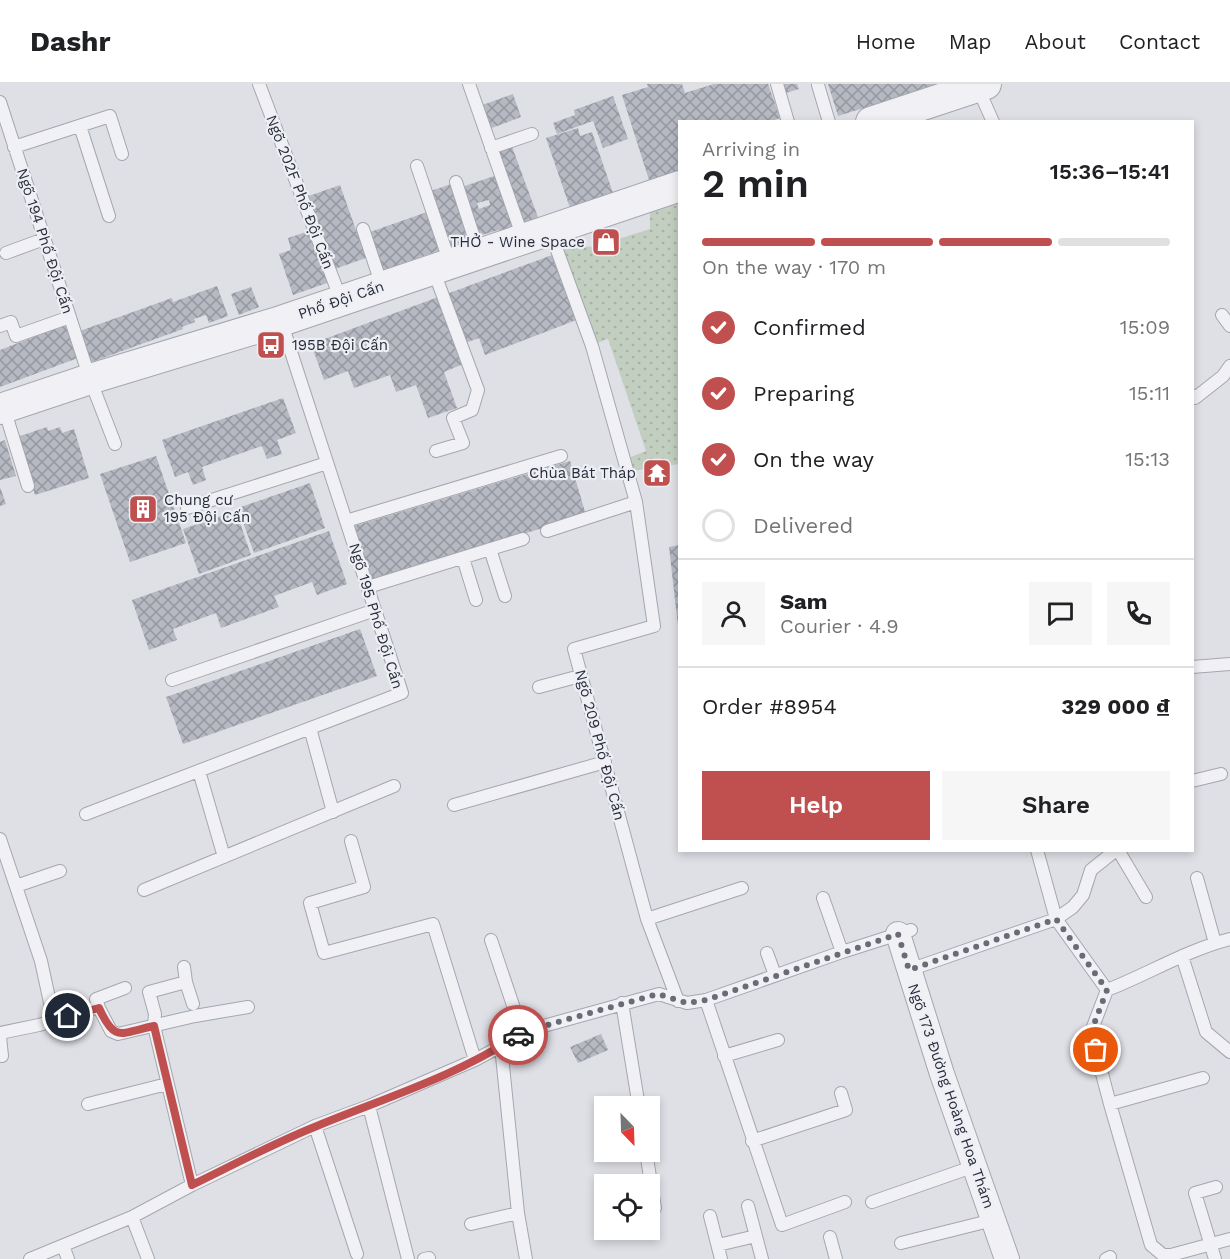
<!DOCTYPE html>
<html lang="en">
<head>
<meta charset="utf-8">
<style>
	:root { --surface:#fff; --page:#f6f6f6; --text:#202124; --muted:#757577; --line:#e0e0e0; --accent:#bf504f }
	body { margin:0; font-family:"Work Sans",sans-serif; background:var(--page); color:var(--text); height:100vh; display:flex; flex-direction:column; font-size:22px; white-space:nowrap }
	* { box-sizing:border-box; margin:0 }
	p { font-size:20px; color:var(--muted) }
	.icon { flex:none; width:33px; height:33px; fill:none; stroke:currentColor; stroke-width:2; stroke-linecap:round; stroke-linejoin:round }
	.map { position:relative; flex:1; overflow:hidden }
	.side { position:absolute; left:678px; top:36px; width:516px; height:732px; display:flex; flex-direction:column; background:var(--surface); border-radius:0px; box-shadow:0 3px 9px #0003 }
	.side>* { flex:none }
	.needle { width:39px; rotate:157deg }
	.fabs { position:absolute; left:594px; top:1012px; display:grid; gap:12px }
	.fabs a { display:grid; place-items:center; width:66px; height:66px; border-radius:0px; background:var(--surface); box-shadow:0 3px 9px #0003; font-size:30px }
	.pin { position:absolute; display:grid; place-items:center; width:51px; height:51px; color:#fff; margin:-26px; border:3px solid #fff; border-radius:50%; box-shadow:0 2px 6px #0007 }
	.courier { position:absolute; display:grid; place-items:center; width:60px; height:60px; margin:-30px; border:4px solid #bf504f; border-radius:50%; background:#fff; color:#222; box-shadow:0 2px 8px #0007 }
	.summary em { font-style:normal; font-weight:600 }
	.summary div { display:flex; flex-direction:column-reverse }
	.summary { display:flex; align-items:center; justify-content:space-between; height:102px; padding:0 24px }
	h1 { font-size:39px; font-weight:600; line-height:45px }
	.bar { display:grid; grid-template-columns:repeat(4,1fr); gap:9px 6px; align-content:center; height:72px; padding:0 24px }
	.bar i { height:8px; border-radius:4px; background:var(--line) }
	.bar .active { background:var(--accent) }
	.bar p { grid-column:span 4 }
	.line { display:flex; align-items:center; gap:15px; padding:0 24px; border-top:2px solid var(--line) }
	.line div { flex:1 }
	.round { display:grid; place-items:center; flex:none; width:63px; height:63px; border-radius:0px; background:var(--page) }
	ol { padding:0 24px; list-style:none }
	li { display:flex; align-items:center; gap:18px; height:66px }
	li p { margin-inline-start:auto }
	li .icon { padding:6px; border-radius:50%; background:var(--accent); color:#fff; stroke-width:4 }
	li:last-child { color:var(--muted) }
	li i { width:33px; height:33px; border:3px solid var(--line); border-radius:50% }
	.cta { display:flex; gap:12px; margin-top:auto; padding:12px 24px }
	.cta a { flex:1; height:69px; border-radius:0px; background:var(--accent); color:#fff; font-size:24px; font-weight:600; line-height:69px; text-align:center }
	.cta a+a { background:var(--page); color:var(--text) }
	header { display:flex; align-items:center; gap:36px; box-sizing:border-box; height:84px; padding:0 30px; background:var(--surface); border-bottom:2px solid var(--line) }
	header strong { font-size:28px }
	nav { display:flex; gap:33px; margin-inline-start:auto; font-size:21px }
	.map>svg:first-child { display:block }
	.park { fill:url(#park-dots) }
	.building { fill:url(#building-cross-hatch); fill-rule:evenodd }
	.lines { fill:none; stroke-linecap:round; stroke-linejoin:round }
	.service-casing { stroke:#a4a7af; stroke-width:14 }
	.minor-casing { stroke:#a4a7af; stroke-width:26 }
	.tertiary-casing { stroke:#a4a7af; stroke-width:32 }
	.service { stroke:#f1f1f5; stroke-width:12 }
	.minor { stroke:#f1f1f5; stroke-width:24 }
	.tertiary { stroke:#f1f1f5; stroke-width:30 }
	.done { stroke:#686c77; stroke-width:6; stroke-dasharray:0 10.8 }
	.route { stroke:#bf504f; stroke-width:8 }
	.labels { text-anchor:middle; stroke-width:4.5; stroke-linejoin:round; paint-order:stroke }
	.street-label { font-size:15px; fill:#292d3b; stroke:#eeeff4 }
	.poi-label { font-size:15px; fill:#292d3b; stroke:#eeeff4; text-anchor:end }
</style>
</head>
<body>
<header>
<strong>Dashr</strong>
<nav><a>Home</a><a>Map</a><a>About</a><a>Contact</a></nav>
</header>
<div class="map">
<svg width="1230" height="1175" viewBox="0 0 1230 1175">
	<defs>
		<pattern id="park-dots" width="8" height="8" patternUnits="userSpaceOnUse" patternTransform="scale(1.5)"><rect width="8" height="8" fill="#c2cfc0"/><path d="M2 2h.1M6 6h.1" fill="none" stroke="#a7b2a6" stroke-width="1.8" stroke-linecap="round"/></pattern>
		<pattern id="building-cross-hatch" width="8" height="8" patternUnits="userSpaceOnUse" patternTransform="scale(1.5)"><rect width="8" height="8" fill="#b6b9c2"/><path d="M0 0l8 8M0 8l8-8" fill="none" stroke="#94979f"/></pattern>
	</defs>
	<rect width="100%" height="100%" fill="#dee0e6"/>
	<!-- park -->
	<path class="park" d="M679,119V380L632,387L628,374L646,367L608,255L594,260L562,165L596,162L650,145V129Z"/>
	<!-- building -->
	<path class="building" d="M647,0H682L685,9L714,0H768L780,34L769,38H680V86L649,96L622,11L648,3Z
		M783,0H797L799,5L786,9Z
		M828,0H938V1L838,32Z
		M513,10L521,33L489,45L480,22Z
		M613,12L628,55L603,64L593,37L557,50L553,39L575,31L574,26Z
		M578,44L580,52L592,48L613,109L570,124L546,54Z
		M511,60L539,136L522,141L494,66Z
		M497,91L515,145L500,150L499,146L475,153L459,104ZM489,116L490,121L479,125L477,119Z
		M454,99L473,155L447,164L428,108Z
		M340,101L366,174L332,186L306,113Z
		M430,127L443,165L383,186L370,148Z
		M312,146L330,198L293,211L279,170L291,166L288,154Z
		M555,170L579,235L485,271L479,254L462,260L444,211Z
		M217,202L228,232L209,239L206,231L194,235L195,238L182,243L183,245L89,279L77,248L172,214L173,218Z
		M251,203L259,223L239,231L231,210Z
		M441,212L466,279L444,288L457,324L428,334L416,301L396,308L390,291L354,304L348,287L324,296L311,260Z
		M65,241L78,274L0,303V266Z
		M283,314L296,349L277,356L282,370L267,375L262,362L202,383L206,396L193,401L188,388L175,393L162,356Z
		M47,343L48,347L60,343L62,349L74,345L89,394L35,411L17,353Z
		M5,356L16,392L0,396V358Z
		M156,372L186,459L130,478L100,390Z
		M570,377L586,431L368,497L351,443Z
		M310,399L325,444L254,469L238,424Z
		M0,403L6,420L0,422Z
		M236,427L251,471L199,490L183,445Z
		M329,447L347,500L317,511L312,498L274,512L279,523L221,544L216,529L173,545L177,556L149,566L132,516Z
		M680,461V542H678L669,463Z
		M360,545L377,592L183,660L166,613Z
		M601,950L608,966L578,979L570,963Z"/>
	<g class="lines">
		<!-- service casing -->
		<g class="service-casing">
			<path id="service" d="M259,0L341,216
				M469,0L523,154
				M777,0L788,38
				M818,1L829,38
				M978,4L993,38
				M0,18L90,295L115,360
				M80,42L109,132
				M14,63L110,32L122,70
				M491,64L532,50
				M417,82L450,179
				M456,98L479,169
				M363,145L382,202
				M550,147L592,262L636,418L654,542L574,565L647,835L678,917
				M6,169L44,155
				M433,185L478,306L472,326L453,334L463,359L436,367
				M1222,231L1230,242
				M0,242L11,238L16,252L70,233
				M1192,311L1195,314L1223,292L1230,282
				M4,324L28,402
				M187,424L327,379
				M346,437L561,372
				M547,447L636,418
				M490,465L505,512
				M463,474L476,516
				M368,503L523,455
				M1192,583L1230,580
				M172,596L375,526
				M539,603L580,592
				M310,644L333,728
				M199,687L224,773
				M1192,697L1221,690
				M454,721L605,678
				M86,730L402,609L281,237
				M0,755L41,877L54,937
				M351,757L364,803L310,819L324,869L433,840L475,976
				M1037,766L1056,835L1107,906C1148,890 1187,866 1230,855
				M1118,766L1146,813
				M1197,794L1215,859
				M16,802L60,787
				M144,806L394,702
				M823,814L842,868
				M647,835L742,804
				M491,856L522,948
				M767,869L775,891
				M1182,872L1206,948L1230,968
				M184,883L186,898
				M909,886L1056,835L1073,823L1083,811L1091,786L1116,766
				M1107,906L1091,948L1110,1020L1151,1161L1163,1171H1171L1230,1155
				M706,916L782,1141L845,1118
				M622,919L639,1023
				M99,924L96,915L125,904
				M0,949L39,941L95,924H99L111,947L118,950L195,932L248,923
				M0,953L2,972
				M501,962L518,1129L526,1175
				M724,972L778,956
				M88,1020L167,1000
				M1110,1020L1203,994
				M369,1022L408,1175
				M315,1042L357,1170
				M752,1057L846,1026L841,1009
				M646,1068L655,1124
				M192,1101L154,942L155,930L149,908L186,898L193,920
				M872,1118L975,1082
				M748,1122L762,1175
				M710,1132L721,1175
				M132,1133L148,1175
				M471,1140L518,1129
				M830,1153L836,1175
				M901,1159L993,1136
				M718,1161L756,1152
				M63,1162L68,1175
				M30,1175L132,1133L192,1101L315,1042L369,1022L475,976L501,962L522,948L659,910L687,919L706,916L842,868L911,846
				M424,1175L429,1174
				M1106,1175L1110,1173
				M1215,1175L1195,1109L1216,1103"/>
		</g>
		<!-- minor casing -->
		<g class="minor-casing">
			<path id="minor" d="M898,850L942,990L1007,1175"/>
		</g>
		<!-- tertiary casing -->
		<g class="tertiary-casing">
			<path id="tertiary" d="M871,38L986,0
				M0,325L90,295L281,237L680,102"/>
		</g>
		<!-- service -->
		<use href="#service" class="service"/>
		<!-- minor -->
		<use href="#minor" class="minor"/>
		<!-- tertiary -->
		<use href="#tertiary" class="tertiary"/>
	</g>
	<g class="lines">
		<!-- done -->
		<path class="done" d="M518,951L522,948L658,910L687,919L706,916L898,850L909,886L1056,835L1107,906L1091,948L1096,966"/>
		<!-- route -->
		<path class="route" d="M68,932L99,924C115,959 120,949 154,942L192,1101C233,1081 274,1059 317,1042C382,1015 460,991 518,951"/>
	</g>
	<!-- icons -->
	<defs>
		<g id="shop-square" transform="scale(1.5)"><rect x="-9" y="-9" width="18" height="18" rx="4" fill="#bf504f" stroke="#eeeff4"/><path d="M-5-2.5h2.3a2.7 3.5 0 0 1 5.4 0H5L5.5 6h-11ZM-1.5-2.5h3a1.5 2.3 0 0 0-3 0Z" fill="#fff"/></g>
		<g id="bus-square" transform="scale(1.5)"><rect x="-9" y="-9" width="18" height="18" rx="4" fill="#bf504f" stroke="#eeeff4"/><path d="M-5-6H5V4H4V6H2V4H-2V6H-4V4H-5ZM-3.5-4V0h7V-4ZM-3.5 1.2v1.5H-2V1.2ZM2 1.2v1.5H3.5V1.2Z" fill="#fff"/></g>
		<g id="temple-square" transform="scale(1.5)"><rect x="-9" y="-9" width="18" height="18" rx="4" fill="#bf504f" stroke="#eeeff4"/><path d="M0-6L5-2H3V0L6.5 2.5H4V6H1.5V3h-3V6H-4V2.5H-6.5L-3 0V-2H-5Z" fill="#fff"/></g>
		<g id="building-square" transform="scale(1.5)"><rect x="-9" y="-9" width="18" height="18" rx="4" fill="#bf504f" stroke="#eeeff4"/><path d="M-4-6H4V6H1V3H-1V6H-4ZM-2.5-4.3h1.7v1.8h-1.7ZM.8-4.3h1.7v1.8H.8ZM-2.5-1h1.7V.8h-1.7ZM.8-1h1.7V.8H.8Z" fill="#fff"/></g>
	</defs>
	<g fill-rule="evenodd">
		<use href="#shop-square" x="606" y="158"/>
		<use href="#bus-square" x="271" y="261"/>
		<use href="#temple-square" x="657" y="389"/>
		<use href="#building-square" x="143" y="425"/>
	</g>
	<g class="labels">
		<!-- street labels -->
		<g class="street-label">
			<text transform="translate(300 108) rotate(69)" y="5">Ngõ 202F Phố Đội Cấn</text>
			<text transform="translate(45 157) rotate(72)" y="5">Ngõ 194 Phố Đội Cấn</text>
			<text transform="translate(341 216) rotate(-19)" y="5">Phố Đội Cấn</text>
			<text transform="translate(376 532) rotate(73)" y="5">Ngõ 195 Phố Đội Cấn</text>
			<text transform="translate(600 661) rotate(75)" y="5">Ngõ 209 Phố Đội Cấn</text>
			<text transform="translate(951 1012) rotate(71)" y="5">Ngõ 173 Đường Hoàng Hoa Thám</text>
		</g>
		<!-- poi labels -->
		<g class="poi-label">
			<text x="585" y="163">THỞ - Wine Space</text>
			<text x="292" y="266" text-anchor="start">195B Đội Cấn</text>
			<text x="636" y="394">Chùa Bát Tháp</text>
			<text x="164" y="421" text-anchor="start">Chung cư<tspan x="164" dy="17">195 Đội Cấn</tspan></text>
		</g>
	</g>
</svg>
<div class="fabs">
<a><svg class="needle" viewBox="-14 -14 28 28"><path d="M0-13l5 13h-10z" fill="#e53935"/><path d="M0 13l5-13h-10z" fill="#757577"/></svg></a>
<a><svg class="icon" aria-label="locate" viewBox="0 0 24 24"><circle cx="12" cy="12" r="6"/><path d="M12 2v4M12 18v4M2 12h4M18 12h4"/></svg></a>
</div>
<div class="pin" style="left:1096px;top:966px;background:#ea580c"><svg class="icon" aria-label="bag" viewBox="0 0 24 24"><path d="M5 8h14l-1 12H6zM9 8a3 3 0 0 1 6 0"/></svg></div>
<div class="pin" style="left:68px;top:932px;background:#1f2937"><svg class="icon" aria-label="home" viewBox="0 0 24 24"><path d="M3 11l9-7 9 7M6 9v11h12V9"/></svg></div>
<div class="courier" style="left:518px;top:951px"><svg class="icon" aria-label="car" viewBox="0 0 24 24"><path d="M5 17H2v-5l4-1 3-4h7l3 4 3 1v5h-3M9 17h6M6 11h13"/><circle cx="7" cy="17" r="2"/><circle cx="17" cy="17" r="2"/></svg></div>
<section class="side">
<div class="summary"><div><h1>2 min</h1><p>Arriving in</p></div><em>15:36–15:41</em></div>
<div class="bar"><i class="active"></i><i class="active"></i><i class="active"></i><i></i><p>On the way · 170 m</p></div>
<ol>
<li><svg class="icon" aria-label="check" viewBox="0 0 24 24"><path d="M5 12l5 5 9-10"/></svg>Confirmed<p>15:09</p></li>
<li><svg class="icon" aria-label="check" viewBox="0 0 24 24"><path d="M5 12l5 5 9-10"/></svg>Preparing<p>15:11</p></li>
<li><svg class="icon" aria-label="check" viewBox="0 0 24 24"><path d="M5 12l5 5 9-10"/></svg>On the way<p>15:13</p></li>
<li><i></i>Delivered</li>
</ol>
<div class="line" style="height:108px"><a class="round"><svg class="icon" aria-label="person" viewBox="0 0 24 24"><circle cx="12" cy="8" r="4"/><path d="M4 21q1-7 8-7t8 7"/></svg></a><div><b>Sam</b><p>Courier · 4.9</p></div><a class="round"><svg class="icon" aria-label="chat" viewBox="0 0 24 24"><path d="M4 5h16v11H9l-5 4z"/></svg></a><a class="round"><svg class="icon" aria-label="phone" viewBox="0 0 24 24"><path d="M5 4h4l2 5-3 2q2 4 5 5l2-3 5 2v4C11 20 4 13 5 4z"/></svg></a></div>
<div class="line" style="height:78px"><div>Order #8954</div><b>329 000 ₫</b></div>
<div class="cta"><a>Help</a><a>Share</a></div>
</section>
</div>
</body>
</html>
